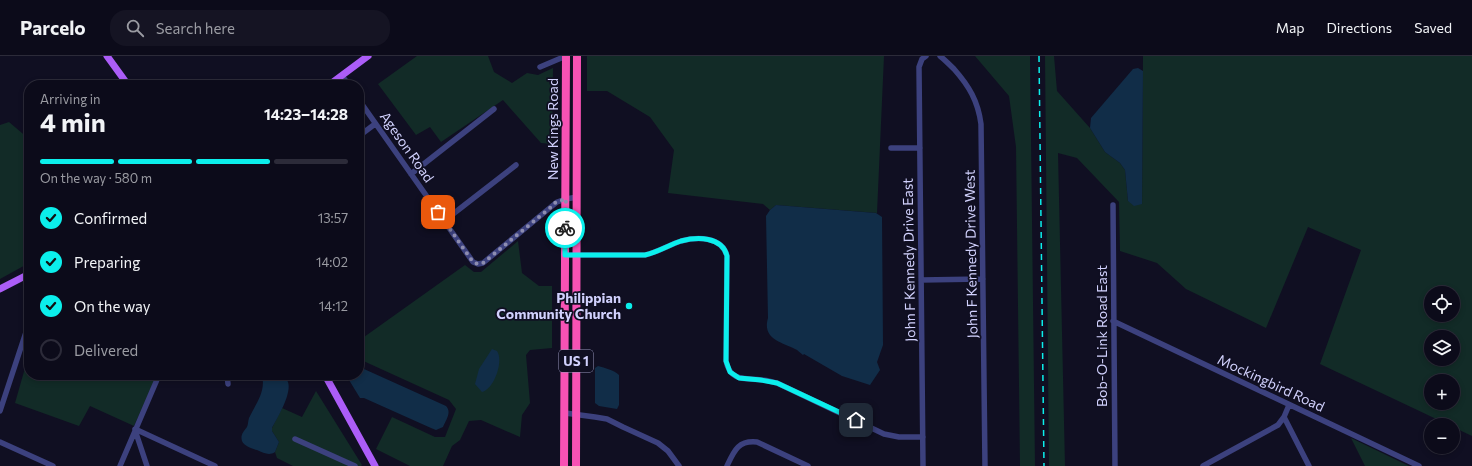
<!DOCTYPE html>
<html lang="en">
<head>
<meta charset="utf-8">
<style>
	:root { --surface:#0c0b1a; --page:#151423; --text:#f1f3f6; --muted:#9a9ba2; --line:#2c2b39; --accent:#0befec }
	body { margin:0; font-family:Commissioner,sans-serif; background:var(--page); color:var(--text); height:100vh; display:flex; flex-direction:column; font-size:15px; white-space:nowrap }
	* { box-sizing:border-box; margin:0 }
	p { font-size:13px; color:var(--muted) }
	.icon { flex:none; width:22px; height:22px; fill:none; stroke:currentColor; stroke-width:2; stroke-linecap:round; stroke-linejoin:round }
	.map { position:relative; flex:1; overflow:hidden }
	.side { position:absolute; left:24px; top:24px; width:340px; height:300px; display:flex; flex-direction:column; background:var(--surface); border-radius:16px; box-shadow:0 2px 6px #0003,0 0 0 1px var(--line) }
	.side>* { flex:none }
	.fabs { position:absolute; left:1424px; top:230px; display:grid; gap:8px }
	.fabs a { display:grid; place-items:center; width:36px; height:36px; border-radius:50%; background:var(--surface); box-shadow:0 2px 6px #0003,0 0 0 1px var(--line); font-size:20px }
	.pin { position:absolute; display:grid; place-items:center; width:34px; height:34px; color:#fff; margin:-17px; border-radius:8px; box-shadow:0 2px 6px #0006 }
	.courier { position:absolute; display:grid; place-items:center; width:40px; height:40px; margin:-20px; border:3px solid #0befec; border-radius:50%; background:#fff; color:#222; box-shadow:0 1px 5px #0007 }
	.overview em { font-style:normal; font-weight:700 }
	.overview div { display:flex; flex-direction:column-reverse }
	.overview { display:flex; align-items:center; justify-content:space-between; height:68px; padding:0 16px }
	h1 { font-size:26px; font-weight:700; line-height:30px }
	.bar { display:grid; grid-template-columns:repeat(4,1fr); gap:6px 4px; align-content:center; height:48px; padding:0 16px }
	.bar i { height:5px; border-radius:3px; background:var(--line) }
	.bar .selected { background:var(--accent) }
	.bar p { grid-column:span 4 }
	ol { padding:0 16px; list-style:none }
	li { display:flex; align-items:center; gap:12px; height:44px }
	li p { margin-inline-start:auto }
	li .icon { padding:4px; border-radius:50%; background:var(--accent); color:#111; stroke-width:4 }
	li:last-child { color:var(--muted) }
	li i { width:22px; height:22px; border:2px solid var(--line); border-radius:50% }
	header { display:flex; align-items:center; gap:24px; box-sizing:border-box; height:56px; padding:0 20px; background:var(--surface); border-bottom:1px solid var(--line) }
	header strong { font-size:19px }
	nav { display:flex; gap:22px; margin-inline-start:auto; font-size:14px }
	.search { width:280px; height:36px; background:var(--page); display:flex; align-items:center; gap:10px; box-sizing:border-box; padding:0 14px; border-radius:16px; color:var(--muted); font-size:15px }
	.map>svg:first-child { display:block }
	.green { fill:#122b27; fill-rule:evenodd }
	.water { fill:#112d48 }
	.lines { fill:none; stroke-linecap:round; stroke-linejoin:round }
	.minor { stroke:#3c417e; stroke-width:5.5 }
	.major { stroke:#ac5df8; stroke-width:7 }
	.highway { stroke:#f752b4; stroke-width:8 }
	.rail { stroke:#0befec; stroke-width:1.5; stroke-dasharray:6 5; stroke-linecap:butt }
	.done { stroke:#8d8db0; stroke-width:4; stroke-dasharray:0 7.2 }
	.route { stroke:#0befec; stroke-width:5 }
	.poi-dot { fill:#0befec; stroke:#100f22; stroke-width:1.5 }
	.labels { text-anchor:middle; stroke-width:3.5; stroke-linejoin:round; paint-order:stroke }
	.shield { fill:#100f22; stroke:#9797bb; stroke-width:1 }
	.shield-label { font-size:13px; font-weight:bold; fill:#d1d1fd }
	.street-label { font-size:14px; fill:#d1d1fd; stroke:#100f22 }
	.poi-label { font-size:14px; font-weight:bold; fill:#d1d1fd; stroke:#100f22; text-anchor:end }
</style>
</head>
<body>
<header>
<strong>Parcelo</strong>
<div class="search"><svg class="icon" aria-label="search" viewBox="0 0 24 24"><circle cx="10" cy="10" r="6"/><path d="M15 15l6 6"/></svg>Search here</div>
<nav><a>Map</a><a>Directions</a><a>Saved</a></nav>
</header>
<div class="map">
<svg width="1472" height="410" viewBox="0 0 1472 410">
	<rect width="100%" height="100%" fill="#100f22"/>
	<!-- green -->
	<path class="green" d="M417,0H488L494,16L512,27L527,17L538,19L553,12L552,88L541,87L503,44L441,86L430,71L416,79L378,28Z
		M587,0H884L877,157L776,149L770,154L763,148L668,137L674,94L650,61L607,35H587Z
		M975,0H1030L1035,410H1020L1016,91L1009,40Z
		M1045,0H1054L1057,35L1090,72L1105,96L1120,107L1125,114L1128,145L1142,148L1143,0H1472V380L1453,371V369H1449L1320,308L1361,194L1308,171L1266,272L1186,233L1157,207L1120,195L1119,146L1077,102L1058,97L1065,410H1049ZM1431,237H1453V259H1431ZM1431,281H1453V303H1431ZM1431,325H1453V347H1431Z
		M9,66L29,83V207L0,223V69Z
		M518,185L522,217L539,230H552V292L530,294L526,299L530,347L522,359L520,381L481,364L469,365L460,384L452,390L443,410H410L376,393L392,361L435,381H445L456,353L449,344L359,303V286L364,281L465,209L474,216H481Z
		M29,298V319H157L134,370L90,350L79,370L15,347Z
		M316,335L362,409L361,410H293L277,402L275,396L279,386L272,375V372L282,352L302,361Z
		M1351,382L1409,410H1365Z"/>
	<!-- water -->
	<path class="water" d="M1138,12L1143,15L1142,148L1134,150L1128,145L1125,114L1120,107L1105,96L1090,72L1091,62L1133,13Z
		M776,149L876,157L882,161L883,289L877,306L880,314L870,329L842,320L804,298L803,299C800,297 798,294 795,293C781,286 762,283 768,262L766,160L770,154Z
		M492,293L497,295C504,305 494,333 482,336L475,328L479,313Z
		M598,310C605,312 614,314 619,319V349L617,353L599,350L595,347V312Z
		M359,311L364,313L446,350C452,356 446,364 443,371L436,374L431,372L364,342H360L346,319H359Z
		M262,319H283C284,321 286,322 287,324C294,335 277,362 272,372V375L279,386L275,396C269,400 264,397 257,394C253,393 244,390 242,385C240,379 244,375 247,371C248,369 248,365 249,362C256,347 266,336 262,319Z"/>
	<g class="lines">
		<!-- minor -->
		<path class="minor" d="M940,0C945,4 949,8 954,13C969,30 978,45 981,68L985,410
			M540,11L566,0
			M342,20L349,29
			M359,44L473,206L478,208L483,207L557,146L566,143L577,141
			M359,80L375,68
			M891,92H920
			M411,118L494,53
			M1113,149L1115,410
			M444,165L516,109
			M565,199H645C658,196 669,189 681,185C697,181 722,180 727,200L726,305C730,326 746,322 761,324C767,324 772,326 777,327L884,378L899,381H923
			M921,224L983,223
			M1113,265L1419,410
			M227,319L228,328
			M0,355L29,267
			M565,357L595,361L607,363L623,371L658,387L668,395L679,410
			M1284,361L1309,410
			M135,373L215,410
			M135,374L147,410
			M295,383L355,410
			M0,386L53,410
			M120,410L159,319
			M727,410C734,395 738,384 757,386L808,410
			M923,410L919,11L922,3L926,0
			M1203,410L1278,369L1284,361L1289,349"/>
		<!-- major -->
		<path class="major" d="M107,0L128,29
			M329,29L368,0
			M0,233L29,218
			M325,319L375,410"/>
		<!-- highway -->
		<path class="highway" d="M564,410L566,0
			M576,410L577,0"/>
		<!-- rail -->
		<path class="rail" d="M1039,0L1044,410"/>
	</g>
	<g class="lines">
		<!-- done -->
		<path class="done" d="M438,156L473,206L478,208L483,207L550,152L556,146L566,143L565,172"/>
		<!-- route -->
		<path class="route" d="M565,172V199H645C658,196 669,189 681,185C697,181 722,180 727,200L726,305L730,316L739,322L761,324L777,327L856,364"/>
	</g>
	<!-- markers -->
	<circle class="poi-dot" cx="629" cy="250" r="4"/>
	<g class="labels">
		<!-- shield labels -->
		<rect class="shield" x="559" y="294" width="34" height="22" rx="3"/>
		<g class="shield-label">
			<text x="576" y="310">US 1</text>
		</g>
		<!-- street labels -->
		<g class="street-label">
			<text transform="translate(553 73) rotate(-90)" y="5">New Kings Road</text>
			<text transform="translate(407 91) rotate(55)" y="5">Ageson Road</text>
			<text transform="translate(971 198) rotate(-91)" y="5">John F Kennedy Drive West</text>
			<text transform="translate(909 204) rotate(-91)" y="5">John F Kennedy Drive East</text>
			<text transform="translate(1102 280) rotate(-90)" y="5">Bob-O-Link Road East</text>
			<text transform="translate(1271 327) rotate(25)" y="5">Mockingbird Road</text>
		</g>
		<!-- poi labels -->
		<g class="poi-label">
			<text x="621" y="247">Philippian<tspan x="621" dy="16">Community Church</tspan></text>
		</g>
	</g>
</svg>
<div class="fabs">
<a><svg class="icon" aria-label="locate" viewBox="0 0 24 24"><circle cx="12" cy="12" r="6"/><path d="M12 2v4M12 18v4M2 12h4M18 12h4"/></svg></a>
<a><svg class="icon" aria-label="layers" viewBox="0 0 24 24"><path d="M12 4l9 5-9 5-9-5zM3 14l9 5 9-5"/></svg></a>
<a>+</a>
<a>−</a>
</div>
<div class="pin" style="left:438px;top:156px;background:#ea580c"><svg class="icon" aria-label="bag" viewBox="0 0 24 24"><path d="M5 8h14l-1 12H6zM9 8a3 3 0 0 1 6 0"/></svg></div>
<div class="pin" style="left:856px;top:364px;background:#1f2937"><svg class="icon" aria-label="home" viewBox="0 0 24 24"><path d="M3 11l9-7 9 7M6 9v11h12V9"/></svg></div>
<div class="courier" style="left:565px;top:172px"><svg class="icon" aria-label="bike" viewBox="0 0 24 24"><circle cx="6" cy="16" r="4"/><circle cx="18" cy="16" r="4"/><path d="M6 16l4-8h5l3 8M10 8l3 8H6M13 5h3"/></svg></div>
<section class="side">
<div class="overview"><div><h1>4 min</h1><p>Arriving in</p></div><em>14:23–14:28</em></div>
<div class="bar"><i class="selected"></i><i class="selected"></i><i class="selected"></i><i></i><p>On the way · 580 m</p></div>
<ol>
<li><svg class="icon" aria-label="check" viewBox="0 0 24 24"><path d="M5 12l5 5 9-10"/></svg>Confirmed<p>13:57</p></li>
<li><svg class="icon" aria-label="check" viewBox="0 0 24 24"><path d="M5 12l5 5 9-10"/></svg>Preparing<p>14:02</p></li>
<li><svg class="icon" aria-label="check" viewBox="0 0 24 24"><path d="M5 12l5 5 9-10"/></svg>On the way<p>14:12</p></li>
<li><i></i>Delivered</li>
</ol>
</section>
</div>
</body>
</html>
